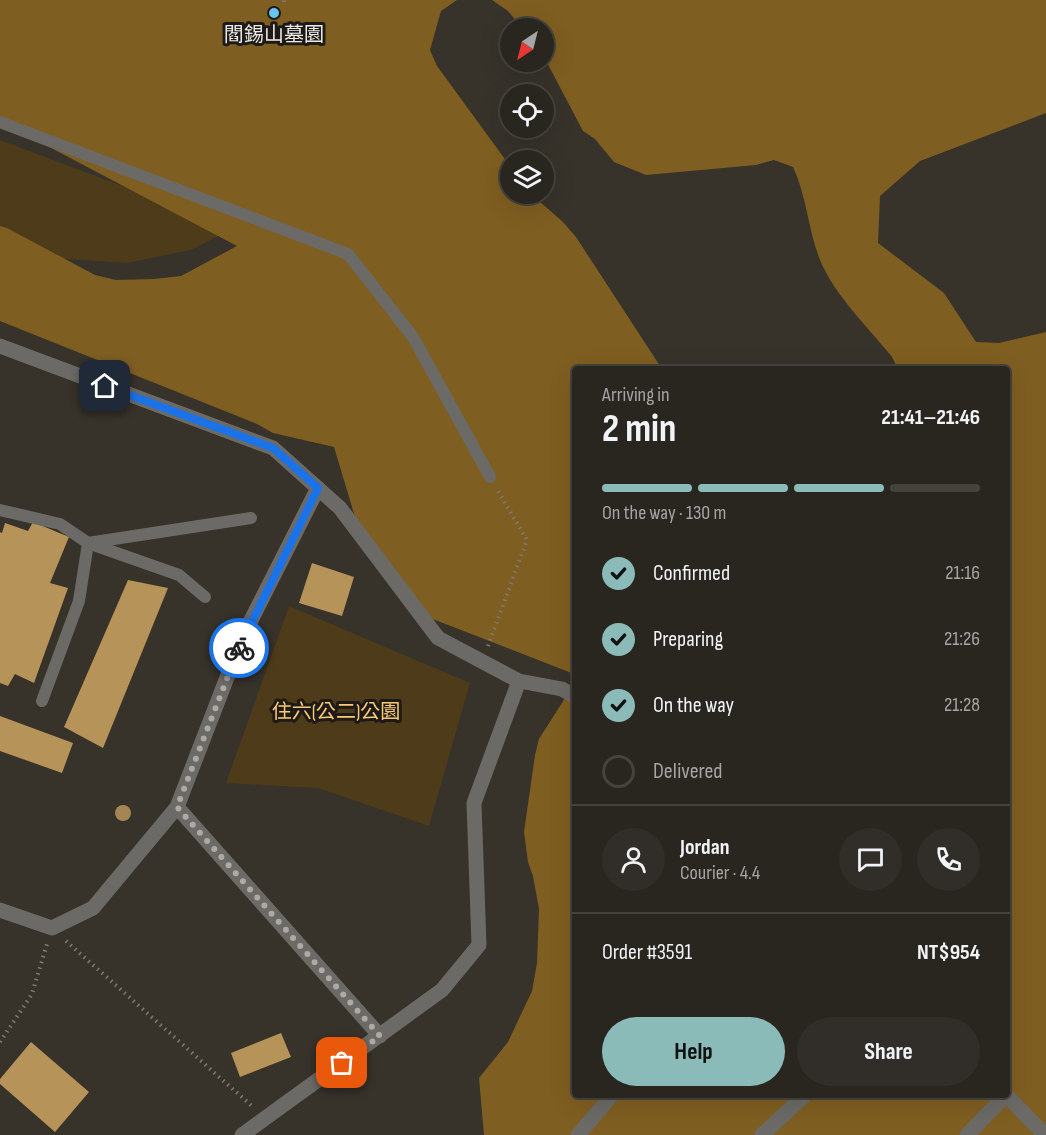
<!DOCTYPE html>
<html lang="en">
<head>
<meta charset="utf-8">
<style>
	:root { --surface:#292620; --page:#312e29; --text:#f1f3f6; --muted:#a5a5a5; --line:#45433e; --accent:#8bbbb9 }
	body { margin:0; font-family:"Sofia Sans Condensed","Noto Sans TC",sans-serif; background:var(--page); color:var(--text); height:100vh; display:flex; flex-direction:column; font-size:22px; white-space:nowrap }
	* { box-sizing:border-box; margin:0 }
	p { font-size:20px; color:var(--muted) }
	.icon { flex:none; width:33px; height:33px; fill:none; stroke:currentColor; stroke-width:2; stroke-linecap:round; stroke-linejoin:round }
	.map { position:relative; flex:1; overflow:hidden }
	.details { position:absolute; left:572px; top:366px; width:438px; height:732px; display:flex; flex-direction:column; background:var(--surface); border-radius:6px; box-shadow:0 6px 24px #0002,0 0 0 2px var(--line) }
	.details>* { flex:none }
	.needle { width:39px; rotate:215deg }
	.tools { position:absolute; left:500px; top:18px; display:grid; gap:12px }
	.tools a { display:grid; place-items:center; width:54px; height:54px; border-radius:50%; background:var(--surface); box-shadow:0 6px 24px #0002,0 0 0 2px var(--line); font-size:30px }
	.pin { position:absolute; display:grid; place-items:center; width:51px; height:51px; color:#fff; margin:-26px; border-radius:12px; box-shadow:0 3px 9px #0006 }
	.courier { position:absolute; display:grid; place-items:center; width:60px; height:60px; margin:-30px; border:4px solid #1a73e8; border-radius:50%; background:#fff; color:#222; box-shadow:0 2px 8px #0007 }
	.overview em { font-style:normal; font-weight:700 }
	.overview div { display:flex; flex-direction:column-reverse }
	.overview { display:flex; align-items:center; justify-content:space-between; height:102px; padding:0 30px }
	h1 { font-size:39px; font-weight:700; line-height:45px }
	.bar { display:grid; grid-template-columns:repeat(4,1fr); gap:9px 6px; align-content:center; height:72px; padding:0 30px }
	.bar i { height:8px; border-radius:4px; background:var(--line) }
	.bar .active { background:var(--accent) }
	.bar p { grid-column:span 4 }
	.line { display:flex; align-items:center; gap:15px; padding:0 30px; border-top:2px solid var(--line) }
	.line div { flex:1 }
	.round { display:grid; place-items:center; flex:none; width:63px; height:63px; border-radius:32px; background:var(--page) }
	ol { padding:0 30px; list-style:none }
	li { display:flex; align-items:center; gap:18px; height:66px }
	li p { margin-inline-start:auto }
	li .icon { padding:6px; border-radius:50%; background:var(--accent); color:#111; stroke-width:4 }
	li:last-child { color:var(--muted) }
	li i { width:33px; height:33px; border:3px solid var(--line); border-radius:50% }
	.primary-button { display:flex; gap:12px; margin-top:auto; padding:12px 30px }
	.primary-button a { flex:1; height:69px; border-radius:36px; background:var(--accent); color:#111; font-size:24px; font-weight:700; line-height:69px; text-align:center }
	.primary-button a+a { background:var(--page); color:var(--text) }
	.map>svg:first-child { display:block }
	.green { fill:#4e3b19 }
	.forest { fill:#7f5e21 }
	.building { fill:#b69358 }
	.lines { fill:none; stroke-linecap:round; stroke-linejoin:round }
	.path { stroke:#7e7a73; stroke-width:4; stroke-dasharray:1.5 4.5; stroke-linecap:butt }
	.lane { stroke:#6c6a66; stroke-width:12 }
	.street { stroke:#6c6a66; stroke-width:15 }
	.tree { fill:#a38653 }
	.done { stroke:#adaaa4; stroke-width:6; stroke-dasharray:0 10.8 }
	.route { stroke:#1a73e8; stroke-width:8 }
	.poi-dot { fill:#66c4ef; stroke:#1d1a17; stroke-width:2 }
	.labels { text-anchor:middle; stroke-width:6; stroke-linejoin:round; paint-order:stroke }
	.poi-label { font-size:20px; fill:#edeae5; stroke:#1d1a17 }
	.park-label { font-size:20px; fill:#fcca75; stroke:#1d1a17 }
</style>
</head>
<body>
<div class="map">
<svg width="1046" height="1135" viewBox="0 0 1046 1135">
	<rect width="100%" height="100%" fill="#37322a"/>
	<!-- green -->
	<path class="green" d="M0,140L234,228L191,250L127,263L3,255L0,252Z
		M289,606L470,683L429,826L318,788L226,783Z"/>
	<!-- forest -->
	<path class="forest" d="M0,0H457L441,11L430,50L437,66L510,166V194H531L563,222L576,237L662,369H574V674L412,611L355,517L334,447L273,433L257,424L0,321V226L7,228L95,275L116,280L154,279L181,276L237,246L0,121Z
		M492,0H1046V113L920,161L880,196L878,243L944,293L976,342L999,343L1046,332V1135H484L479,1078L508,1042L532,991L537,963L539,909L533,876L528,862L524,832L535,755L539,739L574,684V1095H1006V369H898L892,357C868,327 835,296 820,260C808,230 807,197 793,167L774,160L756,165L646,175L614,162L595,139L583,131L543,55V28H522L508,11Z"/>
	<!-- building -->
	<path class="building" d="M33,522L69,537L50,583L68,588L34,683L15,674L8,686L0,683V532L2,533L5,523L28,531Z
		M312,563L354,577L342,616L299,603Z
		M128,580L168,588L103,748L64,727Z
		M0,716L73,743L62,773L0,751Z
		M281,1033L291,1057L240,1077L231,1053Z
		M31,1042L89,1092L55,1132L0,1084V1079Z"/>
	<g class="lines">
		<!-- path -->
		<path class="path" d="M284,2V0
			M488,646L527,540L498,491
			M66,941L253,1107
			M0,1042L32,994L47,944"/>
		<!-- lane -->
		<path class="lane" d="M0,122L348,254L413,337L490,477
			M0,510L60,524L88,543L179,575L205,597
			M42,701L79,601L88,543L251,518"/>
		<!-- street -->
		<path class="street" d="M0,346L273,448L340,508L438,638L519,681L562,689L574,696
			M177,807L380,1036
			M0,910L52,928L93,908L177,807L243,636L318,488
			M1006,1095L1045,1135
			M242,1135L442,990L479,945L474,803L519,681
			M578,1135L612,1095
			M762,1135L805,1095
			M967,1135L1006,1095"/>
	</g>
	<!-- trees -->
	<circle class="tree" cx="123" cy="813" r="8"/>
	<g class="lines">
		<!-- done -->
		<path class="done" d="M239,648L177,807L380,1036L342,1063"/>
		<!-- route -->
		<path class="route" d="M105,386L273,448L318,488L239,648"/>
	</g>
	<!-- markers -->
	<circle class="poi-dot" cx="274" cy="13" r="6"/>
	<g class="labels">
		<!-- poi labels -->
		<g class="poi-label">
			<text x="274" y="41">閻錫山墓園</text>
		</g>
		<!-- park labels -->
		<g class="park-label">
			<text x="336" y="718">住六(公二)公園</text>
		</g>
	</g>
</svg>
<div class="tools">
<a><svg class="needle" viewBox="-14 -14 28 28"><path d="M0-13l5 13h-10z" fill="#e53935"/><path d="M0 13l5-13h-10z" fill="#a5a5a5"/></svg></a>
<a><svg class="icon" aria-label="locate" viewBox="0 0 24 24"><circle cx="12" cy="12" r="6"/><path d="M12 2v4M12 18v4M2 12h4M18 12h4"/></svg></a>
<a><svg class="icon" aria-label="layers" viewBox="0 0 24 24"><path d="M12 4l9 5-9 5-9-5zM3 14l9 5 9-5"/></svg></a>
</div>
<div class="pin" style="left:342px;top:1063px;background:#ea580c"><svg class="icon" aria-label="bag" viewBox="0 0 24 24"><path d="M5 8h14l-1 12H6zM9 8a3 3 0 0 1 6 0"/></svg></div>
<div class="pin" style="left:105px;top:386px;background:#1f2937"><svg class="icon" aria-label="home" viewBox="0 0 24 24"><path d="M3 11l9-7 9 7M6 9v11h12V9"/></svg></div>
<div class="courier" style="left:239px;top:648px"><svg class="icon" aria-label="bike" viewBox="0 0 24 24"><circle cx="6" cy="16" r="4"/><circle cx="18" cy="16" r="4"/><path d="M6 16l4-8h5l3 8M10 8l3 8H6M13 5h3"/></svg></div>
<section class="details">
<div class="overview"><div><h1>2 min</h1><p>Arriving in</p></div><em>21:41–21:46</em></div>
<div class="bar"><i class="active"></i><i class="active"></i><i class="active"></i><i></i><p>On the way · 130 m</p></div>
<ol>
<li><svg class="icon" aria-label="check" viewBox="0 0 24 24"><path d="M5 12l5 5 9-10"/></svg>Confirmed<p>21:16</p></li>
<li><svg class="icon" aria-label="check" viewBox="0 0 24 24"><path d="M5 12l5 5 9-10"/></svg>Preparing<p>21:26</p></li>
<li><svg class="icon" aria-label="check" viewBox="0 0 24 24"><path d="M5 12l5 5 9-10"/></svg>On the way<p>21:28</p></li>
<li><i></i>Delivered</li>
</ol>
<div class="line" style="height:108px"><a class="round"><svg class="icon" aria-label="person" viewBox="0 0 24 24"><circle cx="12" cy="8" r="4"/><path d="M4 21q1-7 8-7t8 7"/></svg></a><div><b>Jordan</b><p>Courier · 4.4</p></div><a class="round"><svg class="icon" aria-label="chat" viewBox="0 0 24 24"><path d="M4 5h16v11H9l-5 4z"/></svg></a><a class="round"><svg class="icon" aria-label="phone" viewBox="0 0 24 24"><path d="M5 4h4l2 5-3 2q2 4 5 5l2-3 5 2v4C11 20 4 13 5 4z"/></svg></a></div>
<div class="line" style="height:78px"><div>Order #3591</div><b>NT$954</b></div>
<div class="primary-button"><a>Help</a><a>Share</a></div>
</section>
</div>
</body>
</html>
